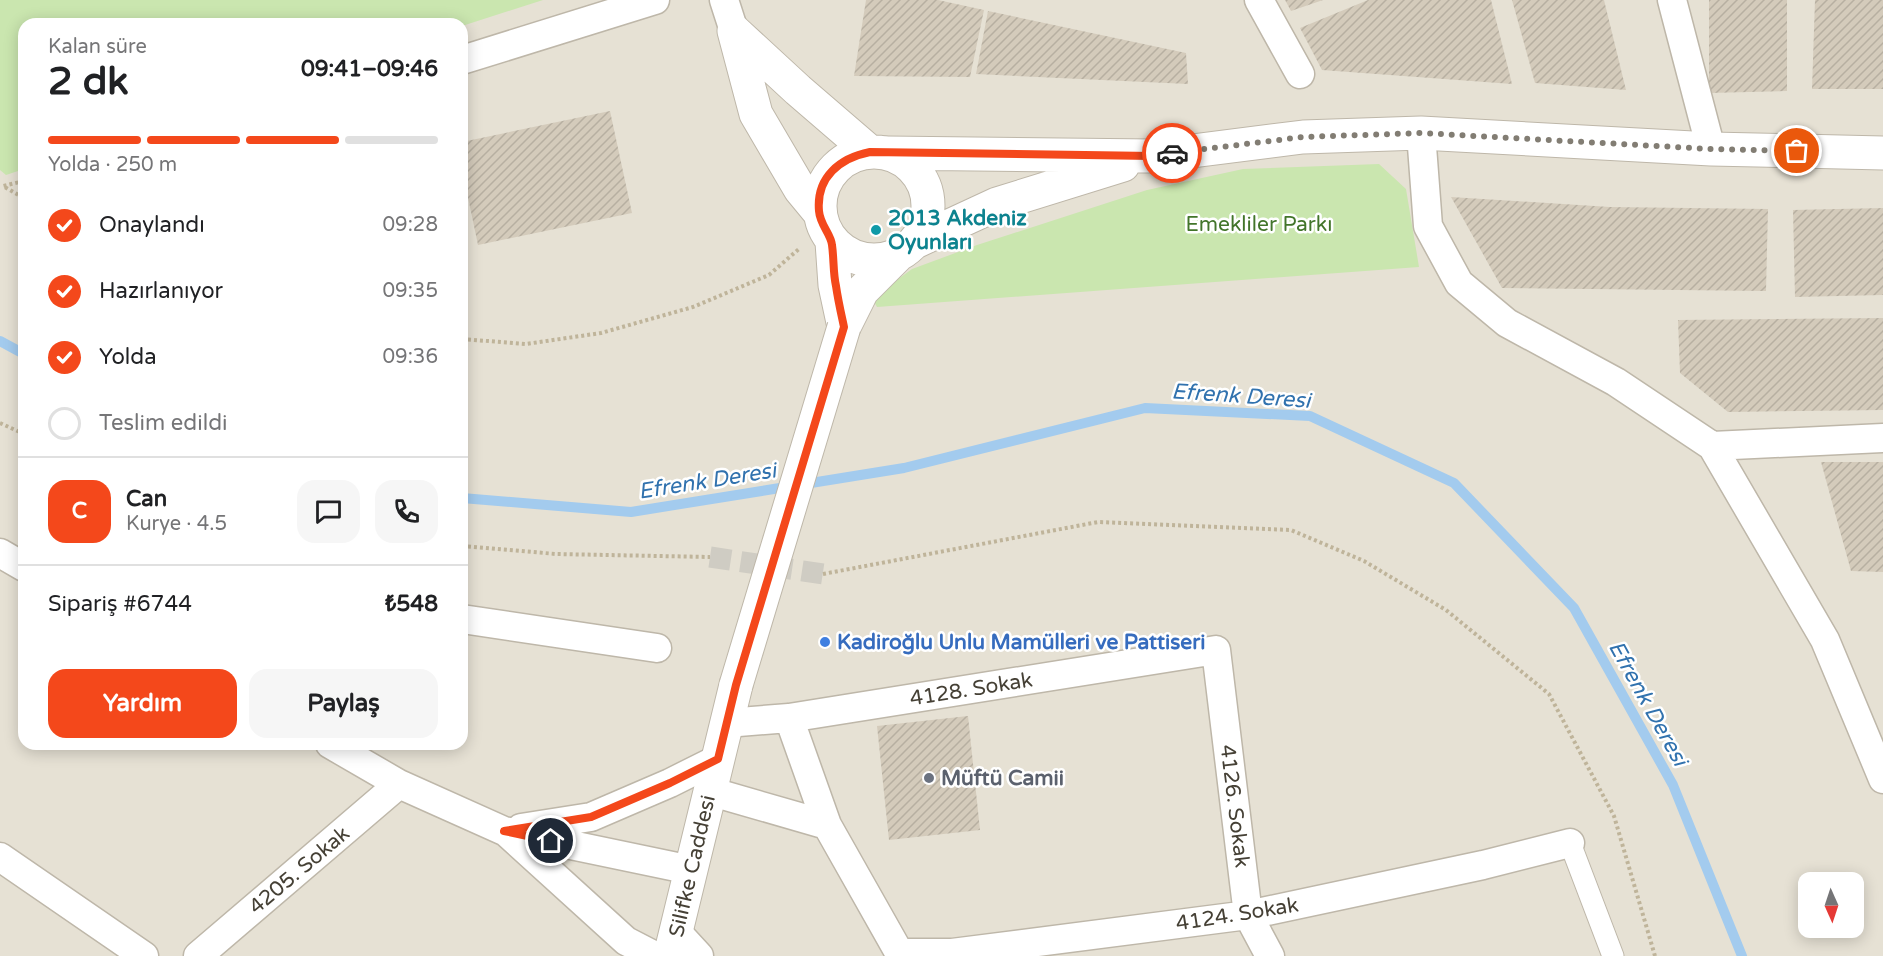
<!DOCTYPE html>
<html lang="tr">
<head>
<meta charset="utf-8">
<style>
	:root { --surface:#fff; --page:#f6f6f6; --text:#202124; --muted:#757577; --line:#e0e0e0; --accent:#f4481b }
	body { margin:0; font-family:"Varela Round",sans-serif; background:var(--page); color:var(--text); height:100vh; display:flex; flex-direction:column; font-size:22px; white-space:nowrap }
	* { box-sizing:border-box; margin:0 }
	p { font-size:20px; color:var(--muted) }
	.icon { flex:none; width:33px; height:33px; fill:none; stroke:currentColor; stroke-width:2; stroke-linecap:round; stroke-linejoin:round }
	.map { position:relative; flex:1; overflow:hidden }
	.sheet { position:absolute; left:18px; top:18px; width:450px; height:732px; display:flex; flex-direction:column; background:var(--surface); border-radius:18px; box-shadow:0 3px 15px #0003 }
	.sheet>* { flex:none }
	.needle { width:39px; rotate:177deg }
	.tools { position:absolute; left:1798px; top:872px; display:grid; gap:12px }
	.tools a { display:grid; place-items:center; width:66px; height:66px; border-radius:12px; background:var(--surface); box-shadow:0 3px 15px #0003; font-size:30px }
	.pin { position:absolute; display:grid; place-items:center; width:51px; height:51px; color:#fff; margin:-26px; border:3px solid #fff; border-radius:50%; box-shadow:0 2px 6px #0007 }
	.courier { position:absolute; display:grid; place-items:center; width:60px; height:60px; margin:-30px; border:4px solid #f4481b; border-radius:50%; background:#fff; color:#222; box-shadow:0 2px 8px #0007 }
	.overview em { font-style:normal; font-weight:700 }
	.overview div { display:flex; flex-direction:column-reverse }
	.overview { display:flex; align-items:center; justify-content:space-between; height:102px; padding:0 30px }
	h1 { font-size:39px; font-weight:700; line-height:45px }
	.bar { display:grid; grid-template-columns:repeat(4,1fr); gap:9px 6px; align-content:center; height:72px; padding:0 30px }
	.bar i { height:8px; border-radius:4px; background:var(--line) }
	.bar .on { background:var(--accent) }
	.bar p { grid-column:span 4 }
	.line { display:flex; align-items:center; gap:15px; padding:0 30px; border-top:2px solid var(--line) }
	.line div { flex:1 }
	.round { display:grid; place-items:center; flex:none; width:63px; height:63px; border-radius:18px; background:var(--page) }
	ol { padding:0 30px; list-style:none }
	li { display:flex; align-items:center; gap:18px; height:66px }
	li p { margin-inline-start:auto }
	li .icon { padding:6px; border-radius:50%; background:var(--accent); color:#fff; stroke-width:4 }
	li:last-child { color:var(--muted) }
	li i { width:33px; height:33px; border:3px solid var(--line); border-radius:50% }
	.cta { display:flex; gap:12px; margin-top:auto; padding:12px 30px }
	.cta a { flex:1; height:69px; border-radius:18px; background:var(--accent); color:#fff; font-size:24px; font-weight:700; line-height:69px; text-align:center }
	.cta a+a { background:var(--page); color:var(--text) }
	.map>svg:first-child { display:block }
	.residential { fill:#e6e1d4; fill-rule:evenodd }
	.park { fill:#cae6af }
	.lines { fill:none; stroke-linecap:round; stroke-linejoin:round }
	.stream { stroke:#a3cbee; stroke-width:10 }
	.building { fill:url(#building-hatch) }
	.pedestrian-tunnel { stroke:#cfccc3; stroke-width:21; stroke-dasharray:21 10; stroke-linecap:butt }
	.pedestrian-casing { stroke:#beb7a9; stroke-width:23 }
	.minor-casing { stroke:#beb7a9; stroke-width:31 }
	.tertiary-casing { stroke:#beb7a9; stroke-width:35 }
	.path { stroke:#bfb49a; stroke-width:4; stroke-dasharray:3 3; stroke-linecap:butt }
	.pedestrian { stroke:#fff; stroke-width:21 }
	.minor { stroke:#fff; stroke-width:28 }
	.tertiary { stroke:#fff; stroke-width:33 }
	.tertiary-bridge-casing { stroke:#beb7a9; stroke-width:35; stroke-linecap:butt }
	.tertiary-bridge { stroke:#fff; stroke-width:33 }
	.done { stroke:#827d73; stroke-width:6; stroke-dasharray:0 10.8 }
	.route { stroke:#f4481b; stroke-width:8 }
	.culture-dot { fill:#0f9aa8; stroke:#fff; stroke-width:2 }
	.shop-dot { fill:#3f7fe0; stroke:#fff; stroke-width:2 }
	.worship-dot { fill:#6b7280; stroke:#fff; stroke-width:2 }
	.labels { text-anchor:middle; stroke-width:5; stroke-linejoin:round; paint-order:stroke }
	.culture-label { font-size:21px; font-weight:bold; fill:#0d838f; stroke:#fff; text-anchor:start }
	.park-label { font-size:21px; fill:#42752a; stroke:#fff }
	.shop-label { font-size:21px; font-weight:bold; fill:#366cbe; stroke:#fff; text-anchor:start }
	.street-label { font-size:21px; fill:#454035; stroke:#fff }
	.worship-label { font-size:21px; font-weight:bold; fill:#5b616d; stroke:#fff; text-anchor:start }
	.water-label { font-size:22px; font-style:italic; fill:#3172ae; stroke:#fff }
</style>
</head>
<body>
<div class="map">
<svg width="1883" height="956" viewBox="0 0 1883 956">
	<defs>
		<pattern id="building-hatch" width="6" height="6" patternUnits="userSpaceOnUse" patternTransform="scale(1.5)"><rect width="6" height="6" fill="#d4cbbb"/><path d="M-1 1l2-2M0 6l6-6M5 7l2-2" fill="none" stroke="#b7afa1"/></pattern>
	</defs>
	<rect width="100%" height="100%" fill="#f2efe6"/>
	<!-- residential -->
	<path class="residential" d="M0,0H1883V956H0ZM24,24H462V744H24ZM1809,882H1854V927H1809Z"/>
	<!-- park -->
	<path class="park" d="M0,0H543L462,26V24H24V169L6,175L0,170Z
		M1379,164L1406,189L1419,267L877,307L872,298L912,269L977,245L1147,190L1243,169Z"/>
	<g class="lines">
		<!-- stream -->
		<path class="stream" d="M0,341L24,354
			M462,498L631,512L904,468L1145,408L1310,416L1454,483L1574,608L1673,785L1742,956"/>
	</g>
	<!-- building -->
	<path class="building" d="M866,0H938L984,10L970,77L854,76Z
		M1285,0H1323L1291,11Z
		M1368,0H1491L1512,84L1322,70L1300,28Z
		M1512,0H1604L1626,90L1535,83Z
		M1709,0H1787V91L1709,93Z
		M1815,0H1883V89H1812Z
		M988,11L1186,53L1188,84L976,74Z
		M610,111L632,213L478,245L462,169V142Z
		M1451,197L1610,207L1768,209L1766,291L1502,288Z
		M1883,208V295L1795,297L1793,210Z
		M1883,318V410L1728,412L1680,373L1678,320Z
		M1821,462H1883V572L1851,571Z
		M968,716L980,830L889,840L877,726Z"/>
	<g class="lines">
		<!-- pedestrian-tunnel -->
		<path class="pedestrian-tunnel" d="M710,557L823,574"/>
		<!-- pedestrian casing -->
		<g class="pedestrian-casing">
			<path id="pedestrian" d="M1570,843L1613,956"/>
		</g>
		<!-- minor casing -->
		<g class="minor-casing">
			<path id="minor" d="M724,0L734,31
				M1259,0L1300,74
				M1672,0L1711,149
				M462,60L655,0
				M1421,133L1428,226L1459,283L1507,323L1616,382L1712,446L1825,640L1883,779
				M1712,446L1883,438
				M0,553L24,567
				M462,619L657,648
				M726,723L789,718L1216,650L1248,915L1270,956
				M330,744L399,784L504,831L691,870
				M709,791L827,825L789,718
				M827,825L901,956
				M521,828L591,817L670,783L718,759
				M506,832L626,941L655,956
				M0,857L144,956
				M676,931L699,956
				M899,953H952L1248,915L1483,865L1570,843
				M198,956L399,784"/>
		</g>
		<!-- tertiary casing -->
		<g class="tertiary-casing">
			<path id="tertiary" d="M734,31L756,114L800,189L819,212
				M734,31L798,90L870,152
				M820 206a54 54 0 1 1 108 0a54 54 0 1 1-108 0Z
				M887,153L1153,156L1303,137L1421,133L1711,149L1883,153
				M832,242L835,285L844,327
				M915,242L997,204L1123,165
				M844,327L862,291L899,254
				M670,956L736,685"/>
		</g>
		<!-- path -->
		<path class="path" d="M24,181L3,186L24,198
			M462,339L526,344L601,333L693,307L769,275L800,248
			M0,423L24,434
			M462,546L556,554L710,557
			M823,574L1098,522L1291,530L1364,561L1446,610L1549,694L1614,816L1655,956"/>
		<!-- pedestrian -->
		<use href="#pedestrian" class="pedestrian"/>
		<!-- minor -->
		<use href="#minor" class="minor"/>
		<!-- tertiary -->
		<use href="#tertiary" class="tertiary"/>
		<!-- tertiary-bridge casing -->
		<g class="tertiary-bridge-casing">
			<path id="tertiary-bridge" d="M736,685L844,327"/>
		</g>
		<!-- tertiary-bridge -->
		<use href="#tertiary-bridge" class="tertiary-bridge"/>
	</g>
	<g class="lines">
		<!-- done -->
		<path class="done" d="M1172,153L1303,137L1421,133L1711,149L1797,151"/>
		<!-- route -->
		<path class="route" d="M551,841L504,831L591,817L670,783L718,759L736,685L844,327C841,313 838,300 836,286C833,273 834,259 832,245C831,234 820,225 819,211C816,177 840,158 870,152L1153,156L1172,153"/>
	</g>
	<!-- markers -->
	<circle class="culture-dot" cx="876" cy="230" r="6"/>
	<circle class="shop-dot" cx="825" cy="642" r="6"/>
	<circle class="worship-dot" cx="929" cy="778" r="6"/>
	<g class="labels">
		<!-- culture labels -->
		<g class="culture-label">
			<text x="888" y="225">2013 Akdeniz<tspan x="888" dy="24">Oyunları</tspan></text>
		</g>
		<!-- park labels -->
		<g class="park-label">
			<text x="1259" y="231">Emekliler Parkı</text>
		</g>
		<!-- shop labels -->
		<g class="shop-label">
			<text x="837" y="649">Kadiroğlu Unlu Mamülleri ve Pattiseri</text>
		</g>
		<!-- street labels -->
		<g class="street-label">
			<text transform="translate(971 689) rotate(-9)" y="7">4128. Sokak</text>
			<text transform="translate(1235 806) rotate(83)" y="7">4126. Sokak</text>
			<text transform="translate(692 866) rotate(-77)" y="7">Silifke Caddesi</text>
			<text transform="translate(299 870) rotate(-40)" y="7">4205. Sokak</text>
			<text transform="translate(1237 914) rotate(-9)" y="7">4124. Sokak</text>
		</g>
		<!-- worship labels -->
		<g class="worship-label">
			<text x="941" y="785">Müftü Camii</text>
		</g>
		<!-- water labels -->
		<g class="water-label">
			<text transform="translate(1241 395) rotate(4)" y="8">Efrenk Deresi</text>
			<text transform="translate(707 480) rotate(-9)" y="8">Efrenk Deresi</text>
			<text transform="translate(1649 703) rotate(61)" y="8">Efrenk Deresi</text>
		</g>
	</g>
</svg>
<div class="tools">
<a><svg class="needle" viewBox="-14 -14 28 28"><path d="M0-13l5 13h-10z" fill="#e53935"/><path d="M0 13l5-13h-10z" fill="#757577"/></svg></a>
</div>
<div class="pin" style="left:1797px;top:151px;background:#ea580c"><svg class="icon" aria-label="bag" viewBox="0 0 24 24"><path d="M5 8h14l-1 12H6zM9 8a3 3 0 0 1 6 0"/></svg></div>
<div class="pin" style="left:551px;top:841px;background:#1f2937"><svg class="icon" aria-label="home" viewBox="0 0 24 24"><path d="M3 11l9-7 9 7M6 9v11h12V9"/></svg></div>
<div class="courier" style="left:1172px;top:153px"><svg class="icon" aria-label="car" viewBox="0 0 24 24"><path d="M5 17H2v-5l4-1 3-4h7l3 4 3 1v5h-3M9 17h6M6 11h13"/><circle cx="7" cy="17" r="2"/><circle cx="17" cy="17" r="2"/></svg></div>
<section class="sheet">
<div class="overview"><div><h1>2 dk</h1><p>Kalan süre</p></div><em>09:41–09:46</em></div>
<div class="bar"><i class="on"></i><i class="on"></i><i class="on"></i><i></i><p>Yolda · 250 m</p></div>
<ol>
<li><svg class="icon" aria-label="check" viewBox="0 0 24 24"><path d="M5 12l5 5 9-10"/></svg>Onaylandı<p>09:28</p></li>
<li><svg class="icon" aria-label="check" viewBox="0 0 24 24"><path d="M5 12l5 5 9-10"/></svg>Hazırlanıyor<p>09:35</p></li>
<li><svg class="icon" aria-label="check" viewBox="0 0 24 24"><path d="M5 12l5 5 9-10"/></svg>Yolda<p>09:36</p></li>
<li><i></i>Teslim edildi</li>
</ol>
<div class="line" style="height:108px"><b class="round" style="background:var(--accent);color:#fff">C</b><div><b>Can</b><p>Kurye · 4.5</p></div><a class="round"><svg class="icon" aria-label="chat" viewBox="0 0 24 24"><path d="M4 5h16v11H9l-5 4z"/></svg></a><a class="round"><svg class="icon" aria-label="phone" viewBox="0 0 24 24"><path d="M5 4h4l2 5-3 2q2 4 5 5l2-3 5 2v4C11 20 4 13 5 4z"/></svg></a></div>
<div class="line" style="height:78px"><div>Sipariş #6744</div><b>₺548</b></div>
<div class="cta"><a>Yardım</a><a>Paylaş</a></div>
</section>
</div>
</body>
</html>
